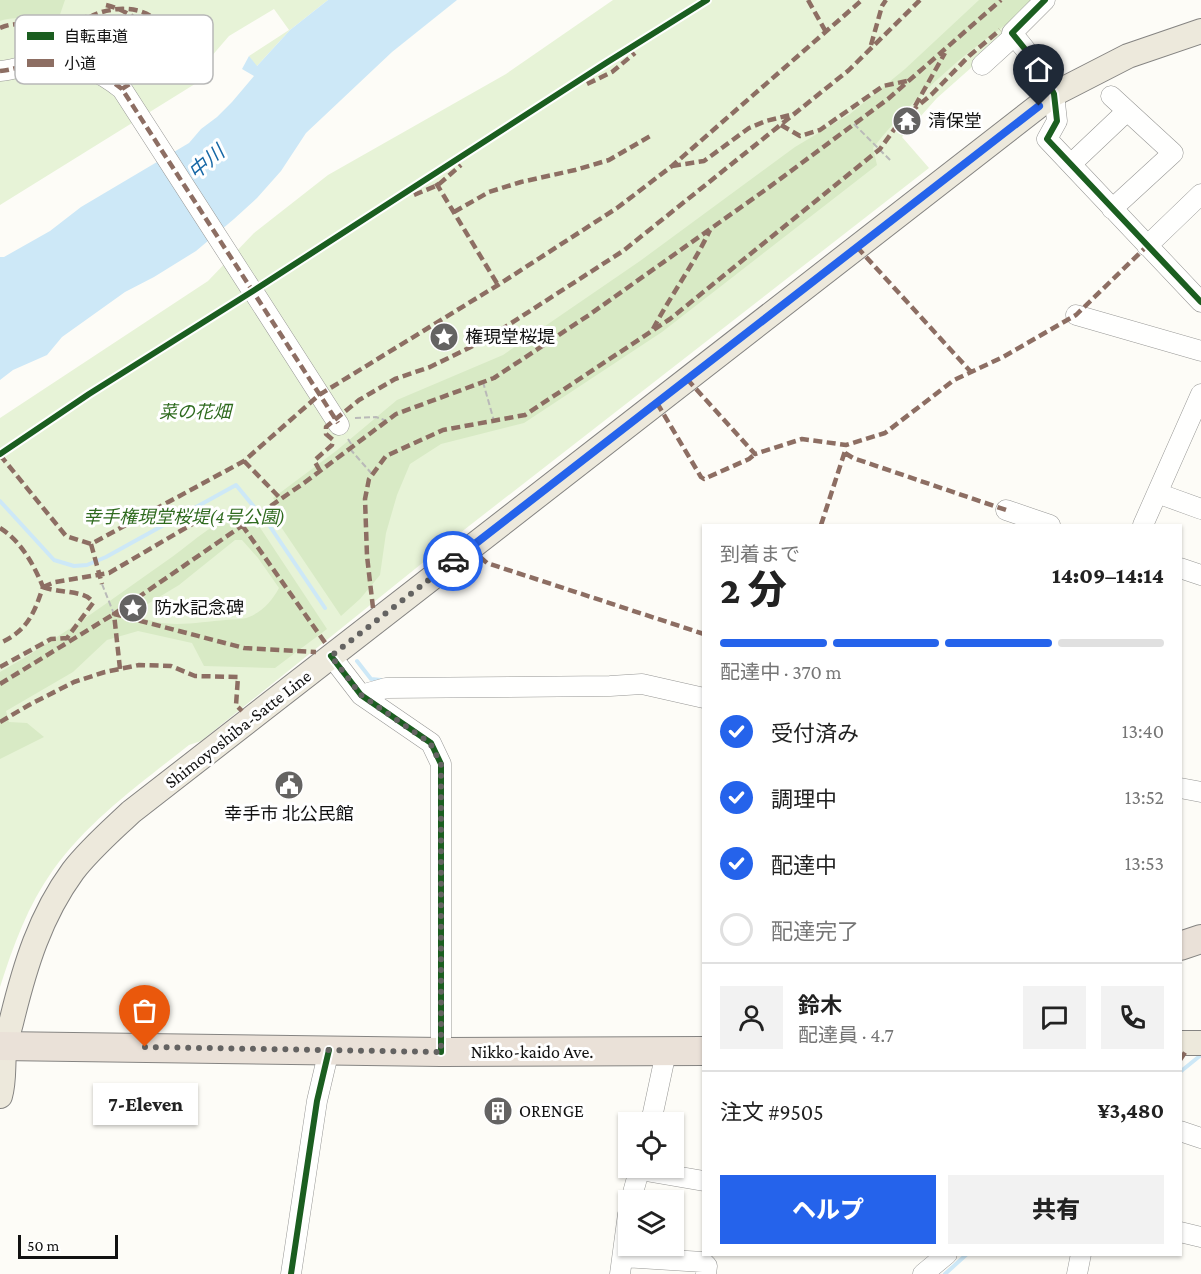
<!DOCTYPE html>
<html lang="ja">
<head>
<meta charset="utf-8">
<style>
	:root { --surface:#fff; --page:#f2f2f2; --text:#222; --muted:#767676; --line:#e0e0e0; --accent:#2563eb }
	body { margin:0; font-family:"Crimson Pro","Noto Sans JP",serif; background:var(--page); color:var(--text); height:100vh; display:flex; flex-direction:column; font-size:22px; white-space:nowrap }
	* { box-sizing:border-box; margin:0 }
	p { font-size:20px; color:var(--muted) }
	.icon { flex:none; width:33px; height:33px; fill:none; stroke:currentColor; stroke-width:2; stroke-linecap:round; stroke-linejoin:round }
	.map { position:relative; flex:1; overflow:hidden }
	.sheet { position:absolute; left:702px; top:524px; width:480px; height:732px; display:flex; flex-direction:column; background:var(--surface); border-radius:0px; box-shadow:0 2px 4px #0004 }
	.sheet>* { flex:none }
	.buttons { position:absolute; left:618px; top:1112px; display:grid; gap:12px }
	.buttons a { display:grid; place-items:center; width:66px; height:66px; border-radius:0px; background:var(--surface); box-shadow:0 2px 4px #0004; font-size:30px }
	.scale { position:absolute; left:18px; bottom:15px; width:100px; box-sizing:border-box; padding-left:6px; border:3px solid #111; border-top:0; font-size:16px; line-height:21px; white-space:nowrap; color:#111; -webkit-text-stroke:4px #fff; paint-order:stroke }
	.pin { position:absolute; display:grid; place-items:center; width:51px; height:51px; color:#fff; margin:-62px -26px; border-radius:50% 50% 50% 0; rotate:-45deg; box-shadow:0 0 6px #0007 }
	.pin .icon { rotate:45deg }
	.courier { position:absolute; display:grid; place-items:center; width:60px; height:60px; margin:-30px; border:4px solid #2563eb; border-radius:50%; background:#fff; color:#222; box-shadow:0 2px 8px #0007 }
	.bubble { position:absolute; height:42px; border-radius:0px; background:var(--surface); box-shadow:0 2px 4px #0004; font-size:20px; font-weight:800; line-height:42px; text-align:center }
	.summary em { font-style:normal; font-weight:800 }
	.summary div { display:flex; flex-direction:column-reverse }
	.summary { display:flex; align-items:center; justify-content:space-between; height:102px; padding:0 18px }
	h1 { font-size:39px; font-weight:800; line-height:45px }
	.bar { display:grid; grid-template-columns:repeat(4,1fr); gap:9px 6px; align-content:center; height:72px; padding:0 18px }
	.bar i { height:8px; border-radius:4px; background:var(--line) }
	.bar .on { background:var(--accent) }
	.bar p { grid-column:span 4 }
	.line { display:flex; align-items:center; gap:15px; padding:0 18px; border-top:2px solid var(--line) }
	.line div { flex:1 }
	.round { display:grid; place-items:center; flex:none; width:63px; height:63px; border-radius:0px; background:var(--page) }
	ol { padding:0 18px; list-style:none }
	li { display:flex; align-items:center; gap:18px; height:66px }
	li p { margin-inline-start:auto }
	li .icon { padding:6px; border-radius:50%; background:var(--accent); color:#fff; stroke-width:4 }
	li:last-child { color:var(--muted) }
	li i { width:33px; height:33px; border:3px solid var(--line); border-radius:50% }
	.cta { display:flex; gap:12px; margin-top:auto; padding:12px 18px }
	.cta a { flex:1; height:69px; border-radius:0px; background:var(--accent); color:#fff; font-size:24px; font-weight:800; line-height:69px; text-align:center }
	.cta a+a { background:var(--page); color:var(--text) }
	.map>svg:first-child { display:block }
	.green { fill:#e7f3d7 }
	.forest { fill:#d8eac5; fill-rule:evenodd }
	.water { fill:#cde8f7 }
	.lines { fill:none; stroke-linecap:round; stroke-linejoin:round }
	.stream { stroke:#cde8f7; stroke-width:4 }
	.minor-casing { stroke:#979795; stroke-width:21 }
	.major-casing { stroke:#858482; stroke-width:26 }
	.highway-casing { stroke:#858482; stroke-width:30 }
	.path { stroke:#b9b9b8; stroke-width:2; stroke-dasharray:6 3; stroke-linecap:butt }
	.minor { stroke:#fffffe; stroke-width:20 }
	.major { stroke:#ede9dc; stroke-width:24 }
	.highway { stroke:#eae1d8; stroke-width:28 }
	.quiet { stroke:#8d6e63; stroke-width:4.5; stroke-dasharray:9 4.5; stroke-linecap:butt }
	.cycleway-casing { stroke:#fff; stroke-width:10 }
	.cycleway { stroke:#1b5e20; stroke-width:6 }
	.done { stroke:#646362; stroke-width:6; stroke-dasharray:0 10.8 }
	.route { stroke:#2563eb; stroke-width:8 }
	.labels { text-anchor:middle; stroke-width:6; stroke-linejoin:round; paint-order:stroke }
	.poi-label { font-size:18px; fill:#111; stroke:#fff; text-anchor:start }
	.park-label { font-size:18px; font-style:italic; fill:#2f6b1f; stroke:#fff }
	.street-label { font-size:18px; fill:#111; stroke:#fff }
	.water-label { font-size:20px; font-style:italic; fill:#1768a6; stroke:#fff }
	.key { fill:#fff; stroke:#b8b8b8; stroke-width:1.5 }
	.key-label { font-size:16px; fill:#111 }
</style>
</head>
<body>
<div class="map">
<svg width="1201" height="1274" viewBox="0 0 1201 1274">
	<rect width="100%" height="100%" fill="#fdfcf7"/>
	<!-- green -->
	<path class="green" d="M0,0H328L290,30L256,67L249,56L289,30L274,9L229,36L204,65L211,74L0,205Z
		M613,0H1042L1007,36L937,98L902,137L929,168L451,540L201,741L189,745C141,783 89,820 53,870C28,905 13,946 0,987V418L208,281L254,233L328,175L506,74Z"/>
	<!-- forest -->
	<path class="forest" d="M0,0H65L55,29C37,22 19,14 0,21Z
		M979,0H1033C1011,24 982,40 957,62C927,88 897,117 873,148L877,165L662,332L524,423L441,444L410,464L397,495L386,533L380,575L360,599L341,616L275,518L280,509L273,498L336,451L397,400L503,355L640,261L795,147L850,114L905,69Z
		M245,510L257,523L327,629L275,668L204,666L192,643L138,631L107,640L73,672L6,711L9,722L27,723L44,737L0,759V672C60,638 115,597 172,557C191,543 223,515 245,510ZM235,540H242L258,558L279,588C272,601 263,611 249,617C242,620 233,619 226,620C198,622 163,630 138,615L141,608L179,585Z"/>
	<!-- water -->
	<path class="water" d="M328,0H457L392,52L306,133L281,171L257,198L234,219L196,251L154,277L125,292L62,337L47,355L13,370L0,380V257H4L50,231L81,207L189,143L201,129L217,117L232,102L254,76L242,69L249,56L257,66L290,30Z"/>
	<g class="lines">
		<!-- stream -->
		<path class="stream" d="M0,501L54,560L74,566L87,565L106,557L236,485L269,525L325,608
			M357,661L371,679L381,680
			M1180,1072L1201,1055
			M945,1274L967,1254"/>
		<!-- minor casing -->
		<g class="minor-casing">
			<path id="minor" d="M1045,0L1012,33L1042,70L1054,94L1057,121L1047,139L1201,302
				M982,65L1014,36
				M0,71C14,70 27,64 41,62C72,57 99,71 122,89L251,289
				M1111,96L1173,153L1112,209
				M1071,164L1127,111
				M1147,246L1201,194
				M253,291L339,425
				M1076,315L1201,351
				M1157,493L1201,509
				M1006,510L1050,525
				M1143,525L1201,394
				M1180,568L1201,575
				M331,656L361,695L431,743L441,764V1052
				M361,695L386,688L610,686L642,684L704,698
				M1180,788L1201,792
				M651,1122L666,1052
				M1180,1131L1201,1138
				M640,1170L704,1181
				M631,1200L640,1167
				M1180,1232L1201,1237
				M623,1257L703,1262L707,1266L706,1274
				M291,1274L317,1101L329,1050
				M620,1274L628,1214
				M923,1274L947,1254
				M1077,1274L1081,1254"/>
		</g>
		<!-- major casing -->
		<g class="major-casing">
			<path id="major" d="M1180,1043H1201
				M0,1096C5,1079 2,1062 5,1045C7,1036 10,1028 12,1019C25,966 40,916 73,871C90,849 111,831 131,812L1054,94L1128,56L1201,31"/>
		</g>
		<!-- highway casing -->
		<g class="highway-casing">
			<path id="highway" d="M1180,946L1201,939
				M0,1046L441,1052L704,1051"/>
		</g>
		<!-- path -->
		<path class="path" d="M854,124L892,162
			M483,382L494,421
			M355,418L376,417L387,421
			M348,439L353,447
			M350,449L372,474
			M227,515L238,528
			M102,584L114,614"/>
		<!-- minor -->
		<use href="#minor" class="minor"/>
		<!-- major -->
		<use href="#major" class="major"/>
		<!-- highway -->
		<use href="#highway" class="highway"/>
		<!-- quiet -->
		<path class="quiet" d="M808,0L826,32
			M106,5C130,11 147,25 160,46
			M85,17C125,21 133,31 153,64
			M0,28C23,17 46,33 70,36
			M72,34C108,31 131,39 138,78
			M871,45L882,6L886,0
			M64,62C66,53 67,42 71,35C90,0 162,0 161,36C161,43 160,52 157,59C151,72 134,81 122,89
			M0,71C14,70 27,64 41,62C72,57 99,71 122,89L338,423
			M587,84L612,72L635,53
			M915,106L945,53
			M781,125L800,136L820,130L883,86L907,81
			M672,166L704,161L749,128L766,121L790,115
			M436,183L498,285
			M414,195L438,185L461,165
			M454,212L489,192L521,182L575,170L609,160L652,135
			M857,247L971,372
			M653,329C671,295 694,264 710,230
			M687,379L755,454L802,439L846,445L885,433L954,380L1003,357L1076,315L1147,246
			M657,403L701,477L704,479L749,459L755,454
			M845,453L853,458L1006,510
			M0,455L66,536L91,544L244,461L319,395L498,285L617,208L672,166L862,0
			M244,461L281,499
			M320,471L315,462L316,459L332,445L333,440L326,434V427L359,400L395,379L430,367L485,340L623,251L849,70L920,0
			M242,525L326,644
			M821,525L846,448
			M0,528C21,541 34,565 43,587C34,614 27,631 0,643
			M91,544L102,584
			M470,548L487,563L704,634
			M43,587L55,582L109,573L211,513L223,512L227,515
			M43,587C57,593 88,590 93,603L67,638
			M373,608L367,556L365,499L369,479L386,456L443,430L525,415L670,319L880,149L901,120L932,94L969,56L1000,30
			M0,667L51,639L67,638L68,642
			M120,669L114,614L244,648L316,652
			M0,684L114,614L304,483L396,414L494,378L589,315L768,188L888,99L1001,0
			M0,722L29,705L74,682L105,672L139,665L171,666L195,676L238,677L236,705L242,711
			M1180,1060L1186,1051"/>
		<!-- cycleway casing -->
		<g class="cycleway-casing">
			<path id="cycleway" d="M1045,0L1012,33L1042,70L1054,94L1057,121L1047,139L1201,302
				M0,454L89,394L253,291L606,63L707,0
				M331,656L361,695L431,743L441,764V1052
				M291,1274L317,1101L329,1050"/>
		</g>
		<!-- cycleway -->
		<use href="#cycleway" class="cycleway"/>
	</g>
	<g class="lines">
		<!-- done -->
		<path class="done" d="M145,1047L441,1052V764L430,743L361,695L331,656L453,561"/>
		<!-- route -->
		<path class="route" d="M453,561L1039,106"/>
	</g>
	<!-- icons -->
	<defs>
		<g id="temple-disc" transform="scale(1.5)"><circle r="9.5" fill="#646362" stroke="#fff"/><path d="M0-6L5-2H3V0L6.5 2.5H4V6H1.5V3h-3V6H-4V2.5H-6.5L-3 0V-2H-5Z" fill="#fff"/></g>
		<g id="sight-disc" transform="scale(1.5)"><circle r="9.5" fill="#646362" stroke="#fff"/><path d="M0-6L1.8-2.2L6-1.7L2.9 1.2L3.7 5.4L0 3.3L-3.7 5.4L-2.9 1.2L-6-1.7L-1.8-2.2Z" fill="#fff"/></g>
		<g id="civic-disc" transform="scale(1.5)"><circle r="9.5" fill="#646362" stroke="#fff"/><path d="M-.6-6.5H3V-4.5H.6V-3L4-1V1h2V6H-6V1h2V-1L-.6-3ZM-1.2 2.5V6h2.4V2.5Z" fill="#fff"/></g>
		<g id="building-disc" transform="scale(1.5)"><circle r="9.5" fill="#646362" stroke="#fff"/><path d="M-4-6H4V6H1V3H-1V6H-4ZM-2.5-4.3h1.7v1.8h-1.7ZM.8-4.3h1.7v1.8H.8ZM-2.5-1h1.7V.8h-1.7ZM.8-1h1.7V.8H.8Z" fill="#fff"/></g>
	</defs>
	<g fill-rule="evenodd">
		<use href="#temple-disc" x="907" y="121"/>
		<use href="#sight-disc" x="444" y="337"/>
		<use href="#sight-disc" x="133" y="608"/>
		<use href="#civic-disc" x="289" y="785"/>
		<use href="#building-disc" x="498" y="1111"/>
	</g>
	<g class="labels">
		<!-- poi labels -->
		<g class="poi-label">
			<text x="928" y="127">清保堂</text>
			<text x="465" y="343">権現堂桜堤</text>
			<text x="154" y="614">防水記念碑</text>
			<text x="289" y="820" text-anchor="middle">幸手市 北公民館</text>
			<text x="519" y="1117">ORENGE</text>
		</g>
		<!-- park labels -->
		<g class="park-label">
			<text x="195" y="418">菜の花畑</text>
			<text x="184" y="523">幸手権現堂桜堤(4号公園)</text>
		</g>
		<!-- street labels -->
		<g class="street-label">
			<text transform="translate(238 729) rotate(-38)" y="6">Shimoyoshiba-Satte Line</text>
			<text x="532" y="1058">Nikko-kaido Ave.</text>
		</g>
		<!-- water labels -->
		<g class="water-label">
			<text transform="translate(206 162) rotate(-40)" y="7">中川</text>
		</g>
	</g>
	<!-- legend -->
	<rect x="15" y="15" width="198" height="69" rx="9" class="key"/>
	<rect x="27" y="32" width="27" height="8" fill="#1b5e20"/>
	<rect x="27" y="59" width="27" height="8" fill="#8d6e63"/>
	<g class="key-label">
		<text x="64" y="42">自転車道</text>
		<text x="64" y="69">小道</text>
	</g>
</svg>
<div class="buttons">
<a><svg class="icon" aria-label="locate" viewBox="0 0 24 24"><circle cx="12" cy="12" r="6"/><path d="M12 2v4M12 18v4M2 12h4M18 12h4"/></svg></a>
<a><svg class="icon" aria-label="layers" viewBox="0 0 24 24"><path d="M12 4l9 5-9 5-9-5zM3 14l9 5 9-5"/></svg></a>
</div>
<div class="scale">50 m</div>
<div class="pin" style="left:145px;top:1047px;background:#ea580c"><svg class="icon" aria-label="bag" viewBox="0 0 24 24"><path d="M5 8h14l-1 12H6zM9 8a3 3 0 0 1 6 0"/></svg></div>
<div class="pin" style="left:1039px;top:106px;background:#1f2937"><svg class="icon" aria-label="home" viewBox="0 0 24 24"><path d="M3 11l9-7 9 7M6 9v11h12V9"/></svg></div>
<div class="courier" style="left:453px;top:561px"><svg class="icon" aria-label="car" viewBox="0 0 24 24"><path d="M5 17H2v-5l4-1 3-4h7l3 4 3 1v5h-3M9 17h6M6 11h13"/><circle cx="7" cy="17" r="2"/><circle cx="17" cy="17" r="2"/></svg></div>
<div class="bubble" style="left:93px;top:1083px;width:105px">7-Eleven</div>
<section class="sheet">
<div class="summary"><div><h1>2 分</h1><p>到着まで</p></div><em>14:09–14:14</em></div>
<div class="bar"><i class="on"></i><i class="on"></i><i class="on"></i><i></i><p>配達中 · 370 m</p></div>
<ol>
<li><svg class="icon" aria-label="check" viewBox="0 0 24 24"><path d="M5 12l5 5 9-10"/></svg>受付済み<p>13:40</p></li>
<li><svg class="icon" aria-label="check" viewBox="0 0 24 24"><path d="M5 12l5 5 9-10"/></svg>調理中<p>13:52</p></li>
<li><svg class="icon" aria-label="check" viewBox="0 0 24 24"><path d="M5 12l5 5 9-10"/></svg>配達中<p>13:53</p></li>
<li><i></i>配達完了</li>
</ol>
<div class="line" style="height:108px"><a class="round"><svg class="icon" aria-label="person" viewBox="0 0 24 24"><circle cx="12" cy="8" r="4"/><path d="M4 21q1-7 8-7t8 7"/></svg></a><div><b>鈴木</b><p>配達員 · 4.7</p></div><a class="round"><svg class="icon" aria-label="chat" viewBox="0 0 24 24"><path d="M4 5h16v11H9l-5 4z"/></svg></a><a class="round"><svg class="icon" aria-label="phone" viewBox="0 0 24 24"><path d="M5 4h4l2 5-3 2q2 4 5 5l2-3 5 2v4C11 20 4 13 5 4z"/></svg></a></div>
<div class="line" style="height:78px"><div>注文 #9505</div><b>¥3,480</b></div>
<div class="cta"><a>ヘルプ</a><a>共有</a></div>
</section>
</div>
</body>
</html>
